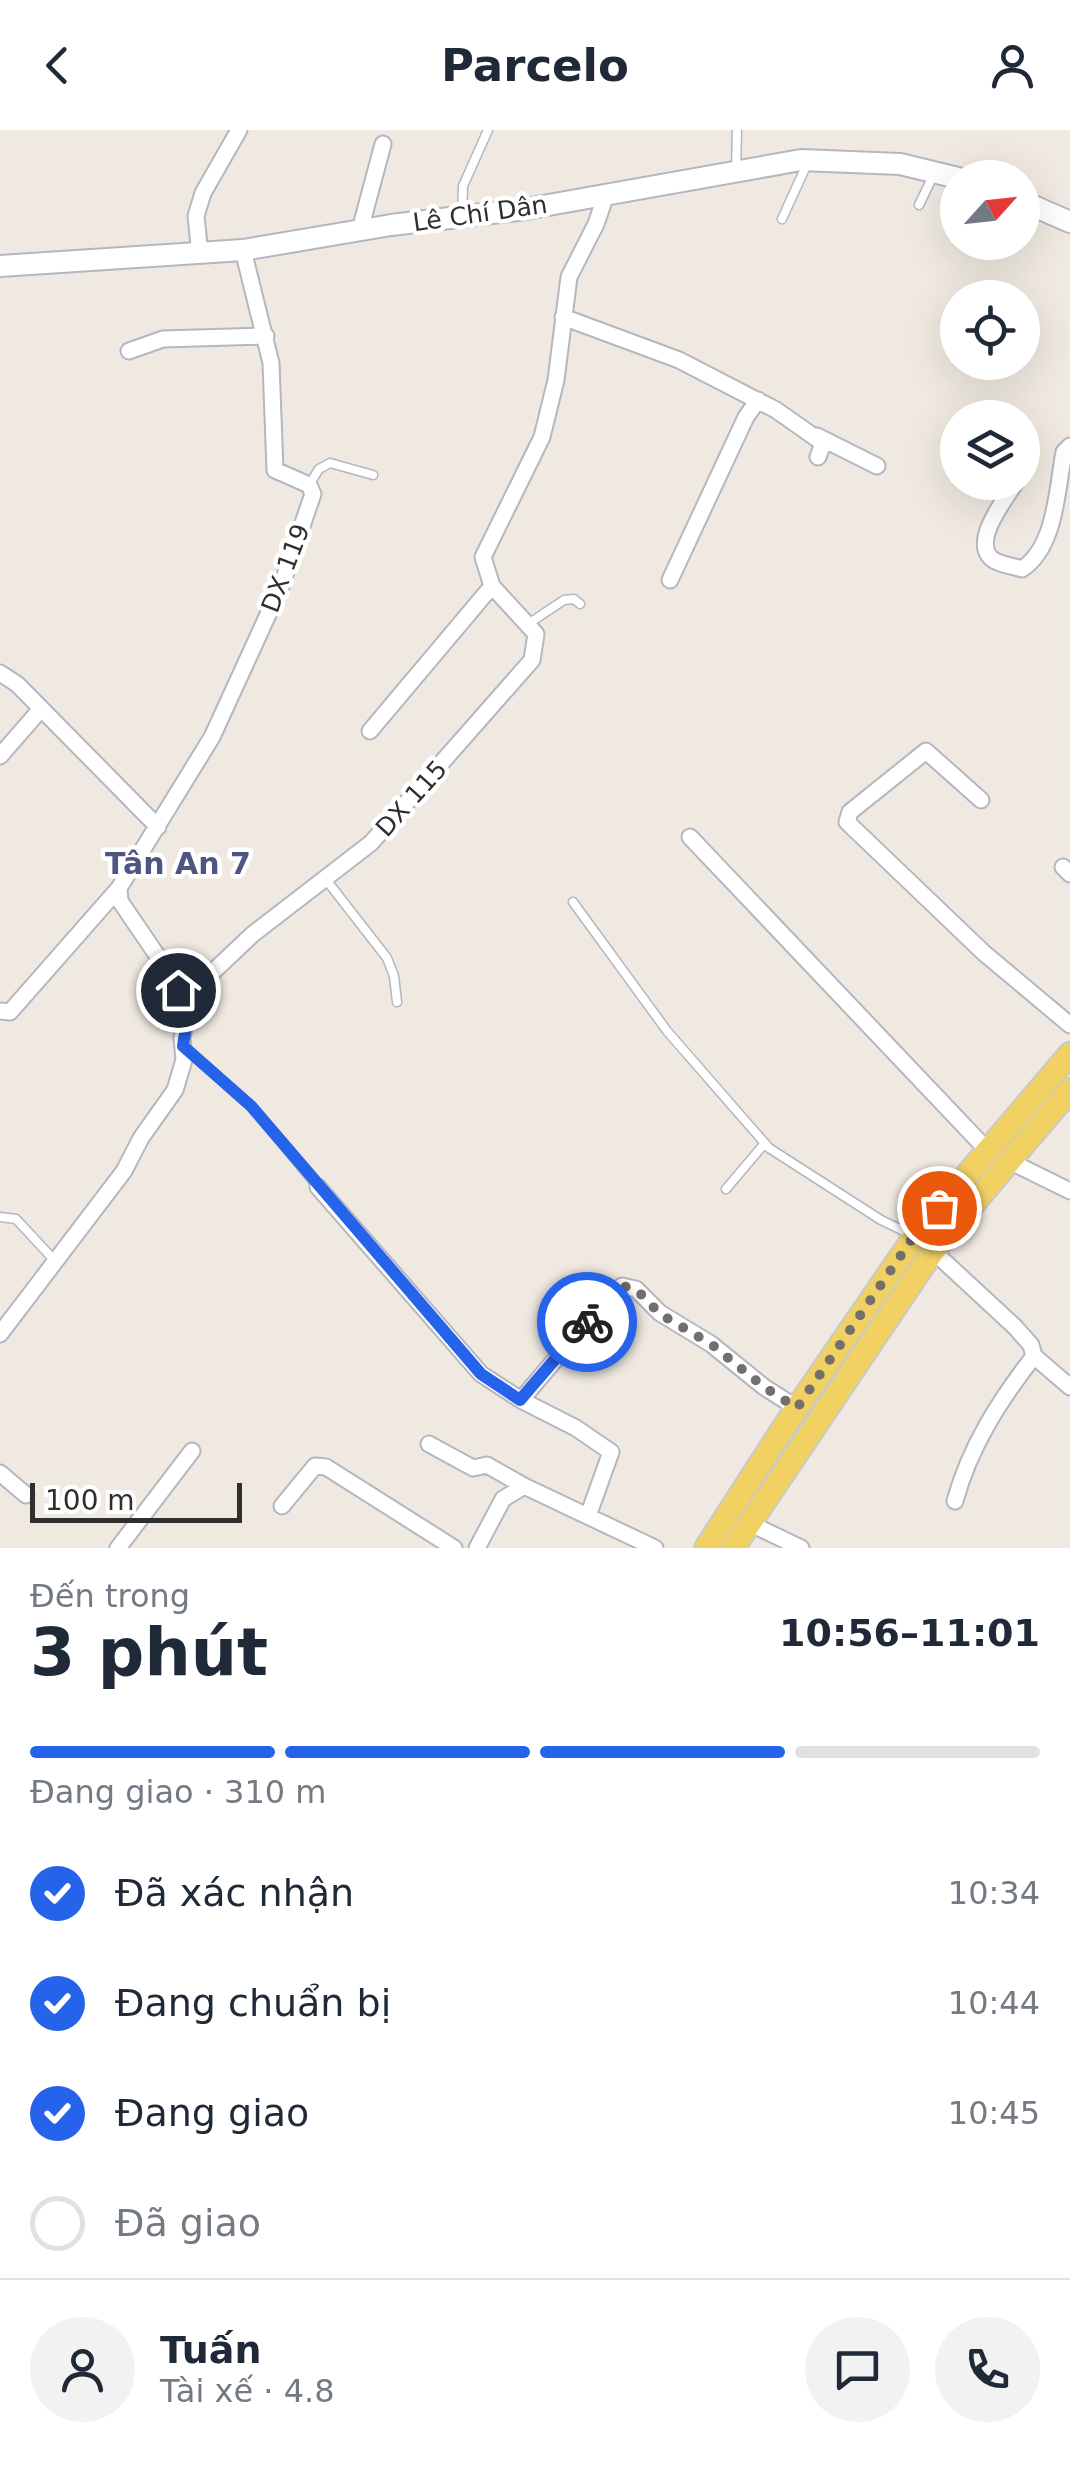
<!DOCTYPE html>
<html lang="vi">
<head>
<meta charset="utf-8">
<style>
	:root { --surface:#fff; --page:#f2f2f3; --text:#1f2937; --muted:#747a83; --line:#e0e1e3; --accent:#2563eb }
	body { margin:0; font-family:"DejaVu Sans",sans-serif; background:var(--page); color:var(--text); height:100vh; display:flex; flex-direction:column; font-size:38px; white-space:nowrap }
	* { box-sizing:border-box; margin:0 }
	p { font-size:32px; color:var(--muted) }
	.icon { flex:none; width:55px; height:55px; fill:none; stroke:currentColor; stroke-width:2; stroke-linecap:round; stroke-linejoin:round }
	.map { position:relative; height:1418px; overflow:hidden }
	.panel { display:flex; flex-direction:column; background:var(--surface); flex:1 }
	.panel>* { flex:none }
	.needle { width:65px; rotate:63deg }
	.buttons { position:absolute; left:940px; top:30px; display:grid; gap:20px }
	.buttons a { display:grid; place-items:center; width:100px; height:100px; border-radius:50%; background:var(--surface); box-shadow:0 10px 40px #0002; font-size:50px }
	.scale { position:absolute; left:30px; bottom:25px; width:212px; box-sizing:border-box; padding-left:10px; border:5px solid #2e2e2e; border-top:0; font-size:28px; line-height:35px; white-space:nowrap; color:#2e2e2e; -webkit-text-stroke:8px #fff; paint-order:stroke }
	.pin { position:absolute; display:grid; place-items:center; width:85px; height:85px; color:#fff; margin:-42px; border:5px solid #fff; border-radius:50%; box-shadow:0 2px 10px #0007 }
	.courier { position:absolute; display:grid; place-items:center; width:100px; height:100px; margin:-50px; border:8px solid #2563eb; border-radius:50%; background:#fff; color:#222; box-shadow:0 2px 12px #0007 }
	.headline em { font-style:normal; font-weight:600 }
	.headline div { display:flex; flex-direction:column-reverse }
	.headline { display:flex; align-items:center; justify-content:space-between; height:170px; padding:0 30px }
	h1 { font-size:65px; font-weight:600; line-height:75px }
	.bar { display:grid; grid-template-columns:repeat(4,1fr); gap:15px 10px; align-content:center; height:120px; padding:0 30px }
	.bar i { height:12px; border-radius:8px; background:var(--line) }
	.bar .on { background:var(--accent) }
	.bar p { grid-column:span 4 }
	.line { display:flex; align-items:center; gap:25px; padding:0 30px; border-top:2px solid var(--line) }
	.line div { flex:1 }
	.round { display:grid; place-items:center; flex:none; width:105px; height:105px; border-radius:52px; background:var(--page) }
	ol { padding:0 30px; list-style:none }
	li { display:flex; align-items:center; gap:30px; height:110px }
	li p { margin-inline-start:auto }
	li .icon { padding:10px; border-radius:50%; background:var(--accent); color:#fff; stroke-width:4 }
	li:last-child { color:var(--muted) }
	li i { width:55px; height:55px; border:5px solid var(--line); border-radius:50% }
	header { display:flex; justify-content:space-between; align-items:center; height:130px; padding:0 30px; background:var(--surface); font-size:45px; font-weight:600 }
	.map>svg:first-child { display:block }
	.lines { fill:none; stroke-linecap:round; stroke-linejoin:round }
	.lane-casing { stroke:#b4b7c1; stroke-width:11 }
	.street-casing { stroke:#b4b7c1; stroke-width:19 }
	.secondary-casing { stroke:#b4b7c1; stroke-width:24 }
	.primary-casing { stroke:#c9c9c9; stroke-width:26 }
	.lane { stroke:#fff; stroke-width:8 }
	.street { stroke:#fff; stroke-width:15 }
	.secondary { stroke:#fff; stroke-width:20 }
	.primary { stroke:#f2d163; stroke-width:22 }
	.done { stroke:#726f6d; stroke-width:10; stroke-dasharray:0 18 }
	.route { stroke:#2563eb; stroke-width:12 }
	.labels { text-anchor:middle; stroke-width:9; stroke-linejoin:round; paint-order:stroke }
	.street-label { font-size:25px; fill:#2e2e2e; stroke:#fff }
	.quarter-label { font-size:30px; font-weight:bold; fill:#4d5680; stroke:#fff }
</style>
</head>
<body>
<header><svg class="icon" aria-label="back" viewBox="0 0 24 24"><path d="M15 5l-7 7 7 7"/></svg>Parcelo<svg class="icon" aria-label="person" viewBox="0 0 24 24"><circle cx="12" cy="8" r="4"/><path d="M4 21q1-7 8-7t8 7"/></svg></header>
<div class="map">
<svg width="1070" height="1418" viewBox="0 0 1070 1418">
	<rect width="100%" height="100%" fill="#efe9e1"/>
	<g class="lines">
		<!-- lane casing -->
		<g class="lane-casing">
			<path id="lane" d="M736,40L737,0
				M919,75L933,46
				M462,85L463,56L488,0
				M782,89L807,34
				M309,355L319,339L330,333L373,345
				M528,494L564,470L574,469L580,474
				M324,747L387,828L394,846L397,872
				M573,772L667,901L769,1018L881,1090L910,1104
				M183,916L251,976L318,1057
				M726,1059L765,1013
				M0,1087L16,1089L55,1131"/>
		</g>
		<!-- street casing -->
		<g class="street-casing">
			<path id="street" d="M360,100L383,14
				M200,125L196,86L203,63L239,0
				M563,187L679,230L776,280L823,313L818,327
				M129,221L163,209L266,206
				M817,306L877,336
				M1022,342H1023
				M1016,352C1006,368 972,410 991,428C997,434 1013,436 1022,439C1056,417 1057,358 1064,322L1070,316
				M670,450L746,287L758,270
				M0,543L17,554L158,697
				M370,601L492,456
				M0,626L40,580
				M981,670L926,621L850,682L847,692L984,823L1070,895
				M690,707L988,1021
				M1063,737L1070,744
				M0,881L10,882L119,758
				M187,884L169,843L120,771L119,758L212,607L282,454L313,364L309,355L275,340L271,233L243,120
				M1009,1031L1070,1061
				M318,1057L481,1244L521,1270L576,1298L611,1322L588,1386
				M933,1121L1015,1197L1031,1215L1034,1226L1070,1257
				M0,1204L124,1041L141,1008L175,960L184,930L182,908L190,871L200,854L253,804L371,713L532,530L536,504L492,456L483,427L542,307L556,250L569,147L596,94L606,65
				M521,1270L610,1165L622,1156L636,1159L660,1183L711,1214L764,1257L797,1278
				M429,1314L473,1338L487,1335L524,1356
				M0,1343L26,1365
				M955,1371C970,1316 1000,1270 1034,1226
				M282,1376L315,1336L326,1337L454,1418
				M749,1393L801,1418
				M118,1418L192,1321
				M477,1418L503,1369L524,1356L655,1418"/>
		</g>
		<!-- secondary casing -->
		<g class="secondary-casing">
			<path id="secondary" d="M1022,71L1070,92
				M0,136L243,120L391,95L526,79L801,30L900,34L958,48"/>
		</g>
		<!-- primary casing -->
		<g class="primary-casing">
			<path id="primary" d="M706,1418L786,1294L915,1106L1070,924
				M733,1418L933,1121L1070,960"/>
		</g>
		<!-- lane -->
		<use href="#lane" class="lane"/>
		<!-- street -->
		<use href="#street" class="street"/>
		<!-- secondary -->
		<use href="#secondary" class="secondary"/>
		<!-- primary -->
		<use href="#primary" class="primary"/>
	</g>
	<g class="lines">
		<!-- done -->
		<path class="done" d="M587,1192L622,1156L636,1159L660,1184L711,1214L764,1257L797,1278L914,1106L939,1078"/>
		<!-- route -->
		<path class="route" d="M178,860L188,884L183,916L251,976L481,1244L520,1270L587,1192"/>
	</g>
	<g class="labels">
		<!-- street labels -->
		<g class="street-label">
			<text transform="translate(480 83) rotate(-8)" y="9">Lê Chí Dân</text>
			<text transform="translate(285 438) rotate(-69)" y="9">DX 119</text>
			<text transform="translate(411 668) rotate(-48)" y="9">DX 115</text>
		</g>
		<!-- quarter labels -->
		<g class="quarter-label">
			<text x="178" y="744">Tân An 7</text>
		</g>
	</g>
</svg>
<div class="buttons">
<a><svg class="needle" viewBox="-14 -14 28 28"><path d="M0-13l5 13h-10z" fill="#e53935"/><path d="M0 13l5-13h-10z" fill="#747a83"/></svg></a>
<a><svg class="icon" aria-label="locate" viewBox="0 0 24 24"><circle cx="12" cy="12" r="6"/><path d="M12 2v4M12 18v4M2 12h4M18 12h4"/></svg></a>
<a><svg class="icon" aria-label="layers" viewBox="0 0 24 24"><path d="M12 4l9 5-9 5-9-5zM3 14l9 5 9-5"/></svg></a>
</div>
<div class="scale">100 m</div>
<div class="pin" style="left:939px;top:1078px;background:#ea580c"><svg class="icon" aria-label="bag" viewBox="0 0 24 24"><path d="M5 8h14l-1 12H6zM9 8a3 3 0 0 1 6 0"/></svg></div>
<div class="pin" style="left:178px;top:860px;background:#1f2937"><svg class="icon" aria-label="home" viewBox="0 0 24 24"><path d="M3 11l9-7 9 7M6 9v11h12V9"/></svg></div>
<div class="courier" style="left:587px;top:1192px"><svg class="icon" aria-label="bike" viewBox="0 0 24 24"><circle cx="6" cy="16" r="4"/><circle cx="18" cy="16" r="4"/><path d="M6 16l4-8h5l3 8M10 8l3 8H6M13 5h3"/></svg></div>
</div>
<section class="panel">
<div class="headline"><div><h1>3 phút</h1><p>Đến trong</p></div><em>10:56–11:01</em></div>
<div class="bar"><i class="on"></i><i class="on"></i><i class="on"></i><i></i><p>Đang giao · 310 m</p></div>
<ol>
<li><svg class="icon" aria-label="check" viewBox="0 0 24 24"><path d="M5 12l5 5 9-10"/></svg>Đã xác nhận<p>10:34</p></li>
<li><svg class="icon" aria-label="check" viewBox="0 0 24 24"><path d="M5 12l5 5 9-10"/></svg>Đang chuẩn bị<p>10:44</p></li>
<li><svg class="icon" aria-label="check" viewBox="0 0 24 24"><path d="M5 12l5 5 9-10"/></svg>Đang giao<p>10:45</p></li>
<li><i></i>Đã giao</li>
</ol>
<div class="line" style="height:180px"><a class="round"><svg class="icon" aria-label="person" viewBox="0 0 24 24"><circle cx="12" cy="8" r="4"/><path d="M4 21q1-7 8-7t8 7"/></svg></a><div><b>Tuấn</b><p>Tài xế · 4.8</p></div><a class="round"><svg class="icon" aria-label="chat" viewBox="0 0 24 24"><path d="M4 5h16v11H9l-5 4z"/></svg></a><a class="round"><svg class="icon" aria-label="phone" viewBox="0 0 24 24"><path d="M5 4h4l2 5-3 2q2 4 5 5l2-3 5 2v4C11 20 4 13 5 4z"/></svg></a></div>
</section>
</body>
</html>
